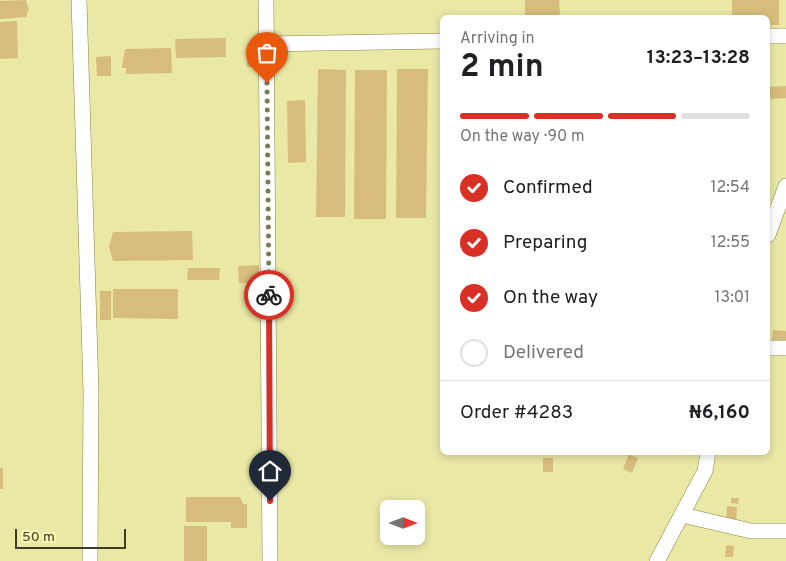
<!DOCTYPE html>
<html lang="en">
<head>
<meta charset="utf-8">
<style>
	:root { --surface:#fff; --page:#f2f2f2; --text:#202124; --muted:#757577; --line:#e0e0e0; --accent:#d93025 }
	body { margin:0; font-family:Overpass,sans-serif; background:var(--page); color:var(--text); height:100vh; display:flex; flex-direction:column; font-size:19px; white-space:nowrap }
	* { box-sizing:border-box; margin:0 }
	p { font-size:16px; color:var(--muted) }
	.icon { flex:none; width:28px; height:28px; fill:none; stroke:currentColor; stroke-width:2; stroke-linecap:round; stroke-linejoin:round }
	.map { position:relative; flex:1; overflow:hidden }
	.sheet { position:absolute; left:440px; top:15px; width:330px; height:440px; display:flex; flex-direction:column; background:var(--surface); border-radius:8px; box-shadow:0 2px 8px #0003 }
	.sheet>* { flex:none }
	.needle { width:32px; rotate:90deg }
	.fabs { position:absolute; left:380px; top:500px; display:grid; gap:10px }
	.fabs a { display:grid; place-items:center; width:45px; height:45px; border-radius:8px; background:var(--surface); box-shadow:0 2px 8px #0003; font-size:25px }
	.scale { position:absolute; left:15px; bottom:12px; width:111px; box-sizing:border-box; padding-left:5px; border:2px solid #3f3e23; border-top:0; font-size:14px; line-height:18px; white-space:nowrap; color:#3f3e23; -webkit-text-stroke:4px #f7f6b2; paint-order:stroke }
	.pin { position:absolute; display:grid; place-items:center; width:42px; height:42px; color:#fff; margin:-51px -21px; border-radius:50% 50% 50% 0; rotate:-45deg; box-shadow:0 0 5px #0007 }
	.pin .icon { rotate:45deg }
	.courier { position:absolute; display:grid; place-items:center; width:50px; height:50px; margin:-25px; border:4px solid #d93025; border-radius:50%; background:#fff; color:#222; box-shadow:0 1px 6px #0007 }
	.headline em { font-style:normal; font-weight:700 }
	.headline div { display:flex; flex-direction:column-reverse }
	.headline { display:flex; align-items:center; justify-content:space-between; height:85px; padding:0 20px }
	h1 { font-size:32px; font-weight:700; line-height:38px }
	.bar { display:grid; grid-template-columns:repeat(4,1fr); gap:8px 5px; align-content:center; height:60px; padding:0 20px }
	.bar i { height:6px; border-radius:4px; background:var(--line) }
	.bar .active { background:var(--accent) }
	.bar p { grid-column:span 4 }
	.line { display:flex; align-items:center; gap:12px; padding:0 20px; border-top:1px solid var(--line) }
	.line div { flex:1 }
	ol { padding:0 20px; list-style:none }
	li { display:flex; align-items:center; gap:15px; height:55px }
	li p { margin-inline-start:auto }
	li .icon { padding:5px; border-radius:50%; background:var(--accent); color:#fff; stroke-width:4 }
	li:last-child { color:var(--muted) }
	li i { width:28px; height:28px; border:2px solid var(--line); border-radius:50% }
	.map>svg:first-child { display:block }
	.building { fill:#d7bc7e }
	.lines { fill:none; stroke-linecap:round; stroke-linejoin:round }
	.minor-casing { stroke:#868444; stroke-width:16 }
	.minor { stroke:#fff; stroke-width:15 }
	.done { stroke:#7b7a50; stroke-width:5; stroke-dasharray:0 9 }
	.route { stroke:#d93025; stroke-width:6 }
</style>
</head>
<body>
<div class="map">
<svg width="786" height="561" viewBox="0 0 786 561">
	<rect width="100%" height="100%" fill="#eae8a5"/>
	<!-- building -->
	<path class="building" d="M26,0L29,11H27V17L0,19V1Z
		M525,0H559L560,15H525Z
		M732,0H779V25H768V18H732Z
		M17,21L18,58L0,59V22Z
		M226,38V57L176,58L175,39Z
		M171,48L172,73L126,74V68H122L125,49Z
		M257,54L258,66L247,67V55Z
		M111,56V76H97L96,57Z
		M318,69L346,70L345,217H316Z
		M397,69H428L426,218H396Z
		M355,70H387L386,219H354Z
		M786,86V98L768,99V87Z
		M305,100L306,162L288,163L287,101Z
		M441,103H442V218L440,217Z
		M192,231L193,260L113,261L109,247L113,232Z
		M259,265L260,283H239L238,266Z
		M188,268H220L219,280H187Z
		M113,289H178V319L113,318Z
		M100,291H111V320H100Z
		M773,330L786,331V344L772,342Z
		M629,454L638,458L632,473L623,469Z
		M543,458H553V472H543Z
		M0,468H3V489H0Z
		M186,497H240L243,504H247V528H231V522H186Z
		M731,498H739L738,504L731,503Z
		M727,506L737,507L736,524L726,523Z
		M184,526H207V561H184Z
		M726,545L734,546L733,557H725Z"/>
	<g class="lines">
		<!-- minor casing -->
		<g class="minor-casing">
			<path id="minor" d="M79,0L91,391L90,561
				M266,0L270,561
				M768,36H786
				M267,44L442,41
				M768,235L786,186
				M768,348H786
				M682,515L751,531H786
				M657,561L705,471L708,452"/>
		</g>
		<!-- minor -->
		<use href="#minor" class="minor"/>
	</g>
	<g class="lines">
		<!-- done -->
		<path class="done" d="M267,83L269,295"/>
		<!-- route -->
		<path class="route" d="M269,295L270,501"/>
	</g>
</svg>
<div class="fabs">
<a><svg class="needle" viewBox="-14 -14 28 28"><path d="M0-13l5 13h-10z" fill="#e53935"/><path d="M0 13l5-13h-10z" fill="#757577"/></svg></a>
</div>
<div class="scale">50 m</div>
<div class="pin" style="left:267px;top:83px;background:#ea580c"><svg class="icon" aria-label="bag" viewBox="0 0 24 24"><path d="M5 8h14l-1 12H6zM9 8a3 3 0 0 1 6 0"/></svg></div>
<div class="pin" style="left:270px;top:501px;background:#1f2937"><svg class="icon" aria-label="home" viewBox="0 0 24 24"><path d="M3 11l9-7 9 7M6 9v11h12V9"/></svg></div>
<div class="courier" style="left:269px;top:295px"><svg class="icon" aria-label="bike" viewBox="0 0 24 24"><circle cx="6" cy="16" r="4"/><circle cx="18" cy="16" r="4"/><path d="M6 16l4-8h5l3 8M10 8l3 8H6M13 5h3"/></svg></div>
<section class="sheet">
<div class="headline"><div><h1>2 min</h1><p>Arriving in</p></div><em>13:23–13:28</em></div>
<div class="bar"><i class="active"></i><i class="active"></i><i class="active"></i><i></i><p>On the way · 90 m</p></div>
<ol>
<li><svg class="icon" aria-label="check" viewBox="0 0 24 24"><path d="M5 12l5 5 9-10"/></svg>Confirmed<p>12:54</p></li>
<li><svg class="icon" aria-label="check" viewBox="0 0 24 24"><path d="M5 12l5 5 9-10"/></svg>Preparing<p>12:55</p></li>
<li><svg class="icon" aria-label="check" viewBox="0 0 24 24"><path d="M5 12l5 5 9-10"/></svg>On the way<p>13:01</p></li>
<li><i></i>Delivered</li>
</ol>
<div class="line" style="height:65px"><div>Order #4283</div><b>₦6,160</b></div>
</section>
</div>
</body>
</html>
